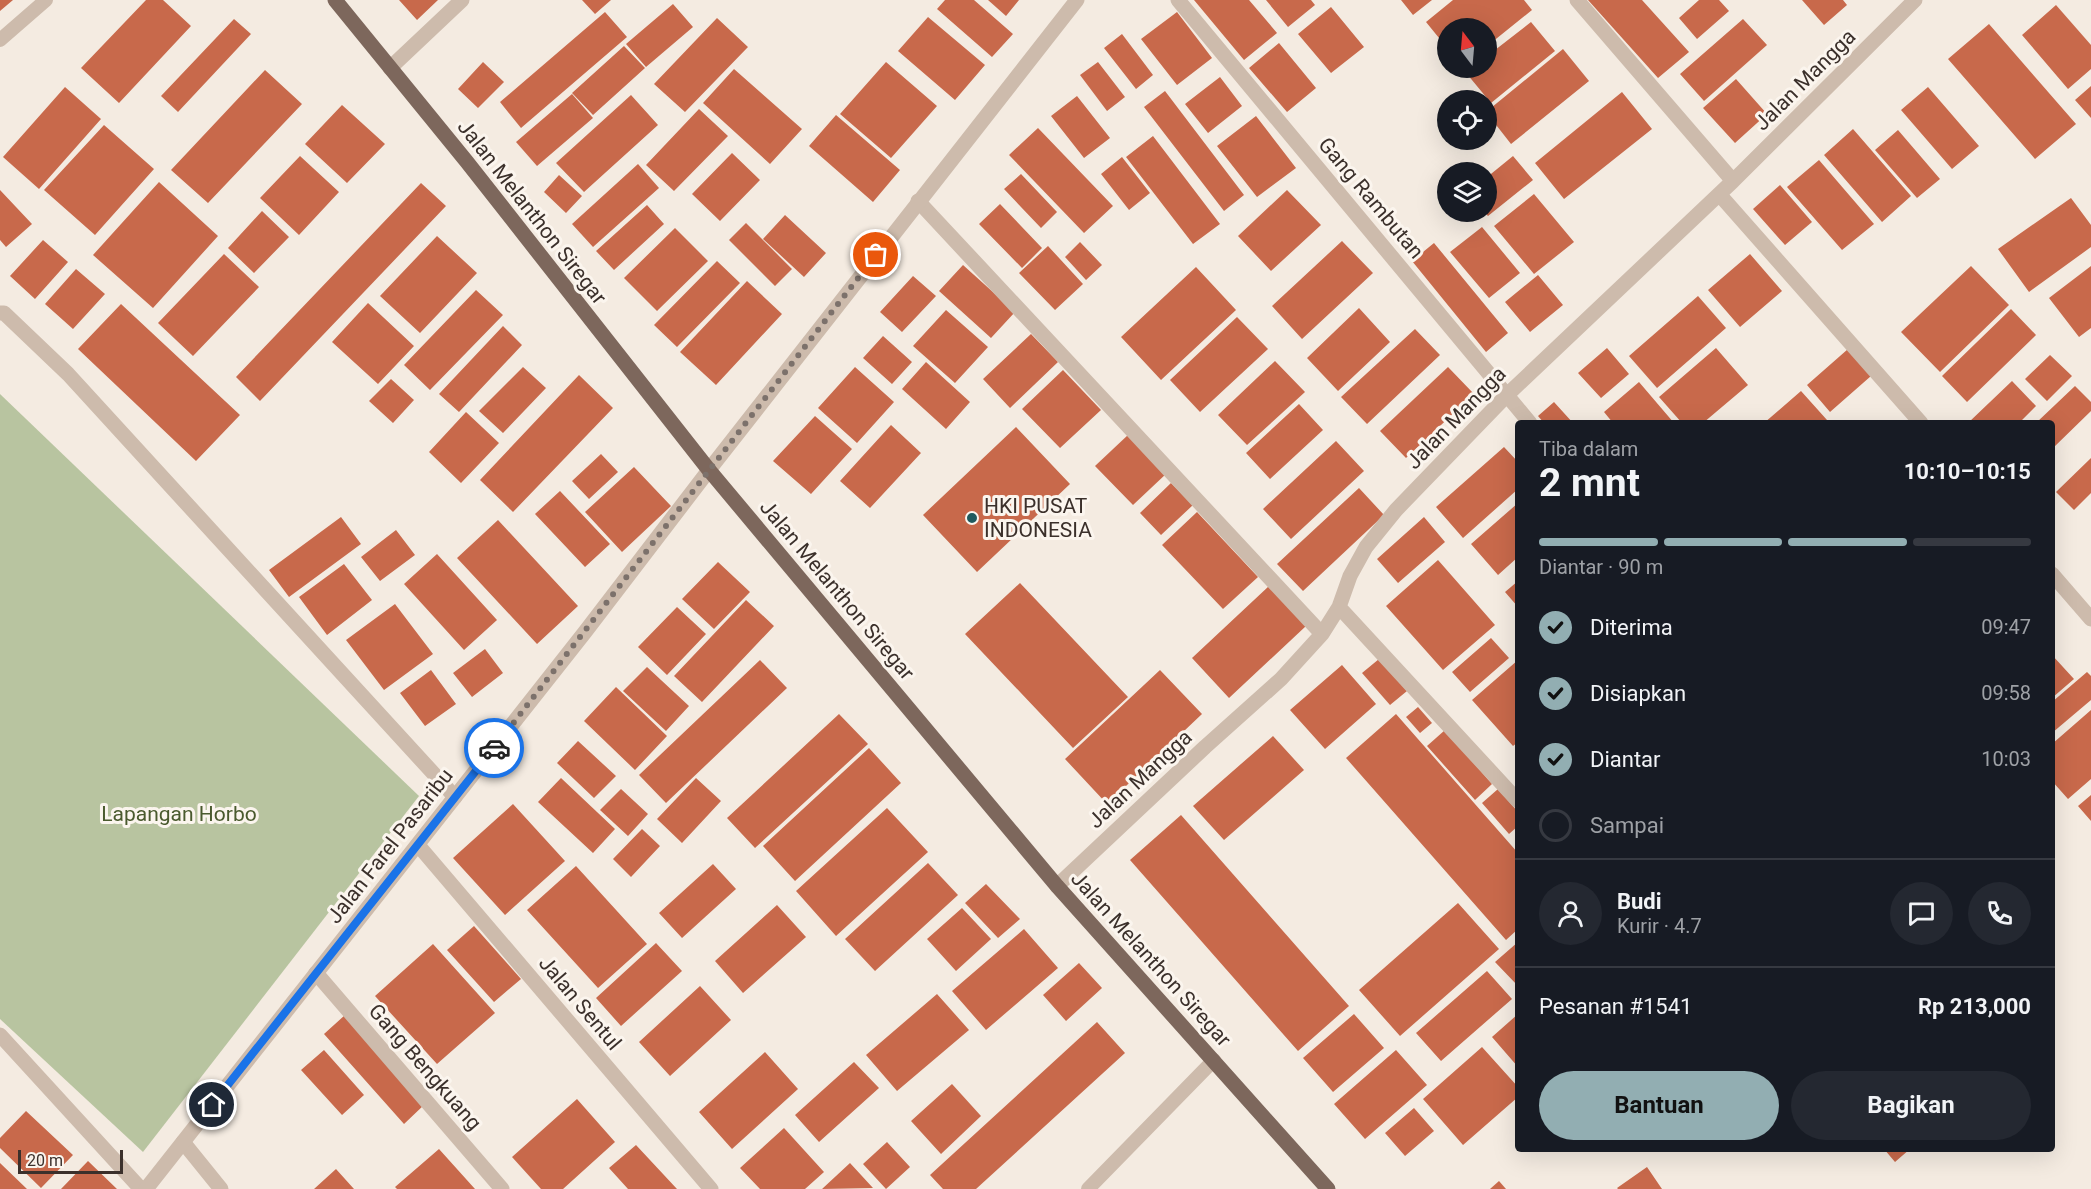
<!DOCTYPE html>
<html lang="id">
<head>
<meta charset="utf-8">
<style>
	:root { --surface:#171b24; --page:#242831; --text:#f1f3f6; --muted:#9ea1a6; --line:#363941; --accent:#92aeb2 }
	body { margin:0; font-family:Roboto,sans-serif; background:var(--page); color:var(--text); height:100vh; display:flex; flex-direction:column; font-size:22px; white-space:nowrap }
	* { box-sizing:border-box; margin:0 }
	p { font-size:20px; color:var(--muted) }
	.icon { flex:none; width:33px; height:33px; fill:none; stroke:currentColor; stroke-width:2; stroke-linecap:round; stroke-linejoin:round }
	.map { position:relative; flex:1; overflow:hidden }
	.sheet { position:absolute; left:1515px; top:420px; width:540px; height:732px; display:flex; flex-direction:column; background:var(--surface); border-radius:6px; box-shadow:0 6px 24px #0002 }
	.sheet>* { flex:none }
	.needle { width:39px; rotate:344deg }
	.buttons { position:absolute; left:1437px; top:18px; display:grid; gap:12px }
	.buttons a { display:grid; place-items:center; width:60px; height:60px; border-radius:50%; background:var(--surface); box-shadow:0 6px 24px #0002; font-size:30px }
	.scale { position:absolute; left:18px; bottom:15px; width:105px; box-sizing:border-box; padding-left:6px; border:3px solid #3b302b; border-top:0; font-size:16px; line-height:21px; white-space:nowrap; color:#3b302b; -webkit-text-stroke:4px #fbf5ee; paint-order:stroke }
	.pin { position:absolute; display:grid; place-items:center; width:51px; height:51px; color:#fff; margin:-26px; border:3px solid #fff; border-radius:50%; box-shadow:0 2px 6px #0007 }
	.courier { position:absolute; display:grid; place-items:center; width:60px; height:60px; margin:-30px; border:4px solid #1a73e8; border-radius:50%; background:#fff; color:#222; box-shadow:0 2px 8px #0007 }
	.overview em { font-style:normal; font-weight:700 }
	.overview div { display:flex; flex-direction:column-reverse }
	.overview { display:flex; align-items:center; justify-content:space-between; height:102px; padding:0 24px }
	h1 { font-size:39px; font-weight:700; line-height:45px }
	.bar { display:grid; grid-template-columns:repeat(4,1fr); gap:9px 6px; align-content:center; height:72px; padding:0 24px }
	.bar i { height:8px; border-radius:4px; background:var(--line) }
	.bar .active { background:var(--accent) }
	.bar p { grid-column:span 4 }
	.line { display:flex; align-items:center; gap:15px; padding:0 24px; border-top:2px solid var(--line) }
	.line div { flex:1 }
	.round { display:grid; place-items:center; flex:none; width:63px; height:63px; border-radius:32px; background:var(--page) }
	ol { padding:0 24px; list-style:none }
	li { display:flex; align-items:center; gap:18px; height:66px }
	li p { margin-inline-start:auto }
	li .icon { padding:6px; border-radius:50%; background:var(--accent); color:#111; stroke-width:4 }
	li:last-child { color:var(--muted) }
	li i { width:33px; height:33px; border:3px solid var(--line); border-radius:50% }
	.primary-button { display:flex; gap:12px; margin-top:auto; padding:12px 24px }
	.primary-button a { flex:1; height:69px; border-radius:36px; background:var(--accent); color:#111; font-size:24px; font-weight:700; line-height:69px; text-align:center }
	.primary-button a+a { background:var(--page); color:var(--text) }
	.map>svg:first-child { display:block }
	.park { fill:#b8c4a0 }
	.building { fill:#c8694b }
	.lines { fill:none; stroke-linecap:round; stroke-linejoin:round }
	.service { stroke:#cdbbac; stroke-width:14 }
	.minor { stroke:#cdbbac; stroke-width:15 }
	.tertiary { stroke:#cdbbac; stroke-width:15 }
	.primary { stroke:#7d675c; stroke-width:15 }
	.done { stroke:#7c716b; stroke-width:6; stroke-dasharray:0 10.8 }
	.route { stroke:#1a73e8; stroke-width:8 }
	.poi-dot { fill:#1f5a5e; stroke:#fbf5ee; stroke-width:2 }
	.labels { text-anchor:middle; stroke-width:6; stroke-linejoin:round; paint-order:stroke }
	.street-label { font-size:21px; fill:#3b302b; stroke:#fbf5ee }
	.poi-label { font-size:21px; fill:#3b302b; stroke:#fbf5ee; text-anchor:start }
	.park-label { font-size:21px; fill:#4a5a2e; stroke:#fbf5ee }
</style>
</head>
<body>
<div class="map">
<svg width="2091" height="1189" viewBox="0 0 2091 1189">
	<rect width="100%" height="100%" fill="#f4ebe1"/>
	<!-- park -->
	<path class="park" d="M0,394L419,796L143,1152L0,1019Z"/>
	<!-- building -->
	<path class="building" d="M0,0H13L0,11Z
		M146,0H163L191,26L119,103L81,68Z
		M399,0H438L417,20Z
		M582,0H611L595,14Z
		M945,0H974L1013,34L992,57L937,9Z
		M988,0H1019L1006,16Z
		M1194,0H1249L1277,33L1244,60Z
		M1266,0H1311L1315,5L1288,27Z
		M1401,0H1432L1413,15Z
		M1453,0H1524L1532,10L1486,47V28H1448V49L1426,22Z
		M1588,0H1642L1689,52L1658,78Z
		M1699,0H1719L1729,11L1697,39L1679,18Z
		M1802,0H1843L1847,5L1824,25Z
		M673,4L693,27L646,67L626,44Z
		M2056,5L2091,45V69L2068,89L2022,35Z
		M1331,7L1364,47L1331,73L1298,34Z
		M605,12L627,37L521,128L500,102Z
		M1177,12L1212,58L1177,85L1141,39Z
		M928,17L985,65L955,100L898,51Z
		M717,18L748,47L685,112L654,84Z
		M234,19L251,34L178,112L161,96Z
		M1743,19L1767,45L1704,101L1680,74Z
		M1531,22L1555,51L1491,103L1467,74L1474,68H1486V57Z
		M1989,24L2076,124L2035,159L1948,59Z
		M1122,34L1153,75L1136,89L1104,48Z
		M1279,43L1316,88L1287,112L1249,68Z
		M624,46L645,68L593,115L572,93Z
		M1563,49L1589,81L1511,144L1486,112Z
		M483,62L504,82L478,108L458,89Z
		M886,62L937,106L891,158L840,114Z
		M1098,62L1125,97L1107,111L1080,75Z
		M734,69L802,129L770,164L703,103Z
		M265,70L302,104L208,203L171,170Z
		M1220,77L1242,106L1208,133L1185,104Z
		M1736,79L1767,114L1735,143L1703,108Z
		M2091,86V118L2075,100Z
		M65,87L101,119L39,189L3,157Z
		M1928,87L1979,146L1952,169L1901,110Z
		M1165,91L1244,195L1224,211L1144,107Z
		M1622,92L1652,129L1564,199L1535,163Z
		M572,94L593,118L537,166L516,142Z
		M631,95L658,125L584,192L556,163Z
		M1077,96L1110,138L1084,158L1051,116Z
		M342,105L385,144L347,183L305,144Z
		M699,109L728,136L674,191L646,165Z
		M836,115L900,170L873,202L809,146Z
		M1256,116L1296,168L1257,197L1217,146Z
		M104,125L154,169L95,235L44,190Z
		M1038,128L1113,206L1084,233L1009,155Z
		M1853,129L1911,196L1882,222L1824,155Z
		M1898,130L1940,179L1917,198L1875,150Z
		M1153,136L1220,224L1193,244L1126,157Z
		M732,153L760,180L720,221L692,194Z
		M300,156L339,192L299,235L260,198Z
		M1513,156L1533,180L1488,216L1484,212H1486V178Z
		M1122,157L1150,193L1129,210L1101,174Z
		M1819,160L1874,224L1842,250L1787,187Z
		M638,164L659,188L593,247L572,224Z
		M1021,174L1057,212L1041,228L1004,189Z
		M559,175L582,196L566,213L544,192Z
		M159,182L218,236L153,308L93,255Z
		M421,183L446,206L260,401L236,377Z
		M1780,185L1812,222L1785,245L1753,209Z
		M0,190L32,224L6,247L0,240Z
		M1287,190L1321,225L1271,271L1238,236Z
		M1534,194L1574,242L1534,274L1494,226Z
		M2071,198L2091,225V247L2029,292L1998,249Z
		M1000,204L1042,248L1022,268L979,224Z
		M647,205L664,224L614,270L596,251Z
		M262,211L289,237L254,273L228,248Z
		M785,215L826,253L804,277L763,239Z
		M746,223L792,269L775,286L729,240Z
		M1482,227L1520,273L1489,298L1450,252Z
		M675,228L708,261L657,311L624,278Z
		M437,236L477,273L420,333L380,296Z
		M43,240L68,262L35,299L10,276Z
		M1342,241L1373,273L1302,339L1272,306Z
		M1080,242L1102,265L1086,280L1065,257Z
		M1434,243L1508,333L1486,352L1412,261Z
		M1048,246L1083,284L1055,310L1019,273Z
		M224,254L259,287L193,356L158,323Z
		M1750,254L1782,291L1740,327L1708,290Z
		M717,261L740,283L677,347L654,325Z
		M963,265L1015,312L991,338L939,291Z
		M1971,266L2009,305L1940,372L1901,332Z
		M2091,266V328L2079,337L2049,298Z
		M1196,267L1236,310L1161,380L1121,337Z
		M76,269L105,294L73,329L45,304Z
		M1538,275L1563,305L1530,332L1505,302Z
		M913,276L936,296L902,332L880,312Z
		M747,281L782,314L716,385L680,352Z
		M476,290L503,315L430,390L404,365Z
		M1698,296L1726,328L1657,388L1629,356Z
		M368,303L414,346L378,384L332,342Z
		M121,304L240,415L196,461L78,349Z
		M1359,308L1390,342L1338,391L1307,358Z
		M2011,309L2036,335L1967,402L1942,376Z
		M946,310L988,347L955,383L913,346Z
		M1237,317L1268,349L1200,412L1170,380Z
		M503,326L522,345L459,412L439,394Z
		M1415,329L1440,355L1367,424L1341,397Z
		M1031,334L1058,362L1010,408L983,379Z
		M883,336L912,362L892,384L863,358Z
		M1607,348L1629,374L1601,398L1578,373Z
		M1716,348L1748,385L1703,423H1682L1659,397Z
		M1848,349L1871,376L1830,412L1807,385Z
		M2050,355L2072,376L2047,401L2025,379Z
		M1275,361L1305,392L1247,445L1218,415Z
		M926,362L970,402L946,429L902,389Z
		M523,367L546,388L503,433L479,411Z
		M855,367L894,402L857,443L818,408Z
		M1448,367L1474,394L1406,458L1380,431Z
		M1063,370L1101,410L1060,448L1022,409Z
		M579,375L613,408L513,512L480,480Z
		M391,379L414,400L393,423L369,401Z
		M2012,381L2036,406L2019,423H1968Z
		M1639,382L1674,423H1613L1604,412Z
		M2075,386L2091,402V411L2052,449V423H2036Z
		M1801,391L1827,420L1824,423H1764Z
		M1554,402L1573,423H1544L1538,416Z
		M1299,404L1323,430L1270,479L1246,453Z
		M466,412L499,443L461,483L429,452Z
		M815,416L852,449L811,494L773,461Z
		M891,425L921,453L870,508L840,481Z
		M1016,427L1070,484L977,572L923,515Z
		M1129,434L1167,473L1133,505L1095,466Z
		M1336,441L1364,471L1291,539L1263,509Z
		M1504,447L1518,462V489L1463,538L1436,507Z
		M601,454L618,472L589,499L572,481Z
		M2091,458V493L2074,510L2056,492Z
		M634,467L671,506L622,552L585,512Z
		M1171,483L1193,505L1161,535L1140,513Z
		M1359,488L1384,515L1303,591L1277,564Z
		M560,491L610,544L585,567L535,514Z
		M1518,503V557L1498,575L1471,544Z
		M1197,512L1258,577L1223,609L1162,545Z
		M341,517L361,544L289,597L269,570Z
		M1424,517L1445,542L1398,583L1377,559Z
		M498,520L578,606L537,644L457,558Z
		M396,530L415,555L380,581L361,557Z
		M437,554L497,620L464,650L404,584Z
		M1438,560L1495,625L1443,670L1386,606Z
		M718,562L750,592L714,629L682,599Z
		M344,564L372,600L327,635L299,597Z
		M1518,581V607L1505,592Z
		M1020,583L1128,697L1073,748L965,634Z
		M1269,586L1306,626L1229,698L1192,658Z
		M746,600L774,626L702,702L674,676Z
		M395,604L433,654L384,690L346,640Z
		M677,607L706,634L667,675L638,647Z
		M1491,638L1509,658L1470,692L1452,672Z
		M485,649L503,673L472,697L453,673Z
		M2052,655L2074,679L2052,698Z
		M1379,659L1407,691L1390,705L1362,673Z
		M760,660L787,688L666,803L639,775Z
		M1518,660V742L1513,746L1472,700Z
		M1342,665L1376,704L1325,749L1290,710Z
		M647,667L689,706L666,731L623,691Z
		M431,670L456,704L425,726L400,693Z
		M1160,670L1202,714L1107,804L1065,759Z
		M2087,672L2091,676V700L2052,733V702Z
		M616,687L667,736L635,770L584,721Z
		M1418,707L1432,723L1420,733L1406,717Z
		M2091,710V779L2068,799L2052,781V744Z
		M839,714L868,744L755,848L727,818Z
		M1396,714L1518,853V929L1506,940L1346,758Z
		M1445,730L1492,784L1475,800L1427,746Z
		M1273,736L1304,770L1224,840L1193,806Z
		M578,741L616,776L594,798L557,763Z
		M869,748L901,783L795,881L763,846Z
		M561,778L615,829L593,853L538,802Z
		M696,778L721,801L682,843L657,819Z
		M621,789L648,814L628,836L600,810Z
		M1498,789L1518,812V826L1509,834L1482,803Z
		M2091,795V821L2078,806Z
		M513,804L565,861L505,915L453,858Z
		M887,808L928,852L836,936L796,891Z
		M1181,815L1349,1006L1298,1051L1130,860Z
		M642,829L660,846L631,877L613,859Z
		M928,863L958,895L875,971L845,939Z
		M713,864L736,889L682,938L659,913Z
		M576,866L647,944L598,988L527,910Z
		M986,884L1020,919L998,938L965,903Z
		M1458,903L1499,949L1400,1036L1359,990Z
		M777,905L806,937L743,993L715,961Z
		M962,908L991,939L956,971L927,939Z
		M474,926L521,979L494,1002L447,950Z
		M1024,929L1058,968L986,1030L952,991Z
		M1518,942V986L1495,962Z
		M656,943L682,971L621,1026L596,998Z
		M433,944L495,1013L437,1064L375,996Z
		M1079,963L1102,988L1066,1021L1043,995Z
		M1487,971L1512,999L1441,1061L1416,1033Z
		M700,986L731,1020L670,1076L639,1042Z
		M937,994L969,1030L897,1091L866,1055Z
		M1354,1014L1384,1048L1333,1092L1303,1058Z
		M1518,1014V1067L1492,1037Z
		M345,1015L425,1104L404,1124L324,1034Z
		M1097,1022L1125,1053L976,1189H943L930,1175Z
		M1482,1047L1518,1087V1097L1463,1145L1423,1099Z
		M324,1050L364,1095L342,1115L301,1070Z
		M1396,1050L1427,1085L1365,1139L1334,1104Z
		M765,1052L798,1089L732,1149L699,1112Z
		M854,1062L879,1088L819,1142L795,1115Z
		M952,1084L981,1116L941,1154L911,1121Z
		M577,1099L615,1142L563,1189H541L512,1157Z
		M1414,1108L1434,1131L1405,1156L1385,1133Z
		M26,1111L73,1155L41,1188L0,1148V1138Z
		M784,1128L824,1172L805,1189H760L740,1168Z
		M887,1142L910,1167L886,1189L863,1164Z
		M636,1145L677,1189H628L609,1168Z
		M439,1149L475,1189H397L395,1187Z
		M1884,1149H1910L1895,1162Z
		M88,1161L117,1189H61Z
		M0,1163L27,1189H0Z
		M850,1163L873,1188L822,1189Z
		M1647,1167L1662,1189H1618L1617,1188Z
		M336,1169L354,1189H314Z
		M1499,1181L1506,1189H1490Z"/>
	<g class="lines">
		<!-- service -->
		<path class="service" d="M0,40L46,0
			M1088,1189L1214,1060"/>
		<!-- minor -->
		<path class="minor" d="M1178,0L1530,423
			M1577,0L1733,181
			M390,68L462,0
			M1719,194L1921,423
			M918,201L1322,634
			M0,313H4L68,374L455,797
			M2052,574L2091,619
			M1339,607L1518,801
			M418,845L711,1189
			M1057,886L1205,747L1281,679L1322,634L1339,607L1350,576L1366,547L1396,510L1507,395L1733,181L1915,0
			M316,973L502,1189
			M0,1035L141,1189
			M183,1142L221,1189"/>
		<!-- tertiary -->
		<path class="tertiary" d="M146,1189L585,632L709,470L1077,0"/>
		<!-- primary -->
		<path class="primary" d="M335,0L467,162L709,470L1057,886L1328,1189"/>
	</g>
	<g class="lines">
		<!-- done -->
		<path class="done" d="M494,748L876,255"/>
		<!-- route -->
		<path class="route" d="M212,1105L494,748"/>
	</g>
	<!-- markers -->
	<circle class="poi-dot" cx="972" cy="518" r="6"/>
	<g class="labels">
		<!-- street labels -->
		<g class="street-label">
			<text transform="translate(1805 80) rotate(-45)" y="7">Jalan Mangga</text>
			<text transform="translate(1371 198) rotate(50)" y="7">Gang Rambutan</text>
			<text transform="translate(532 212) rotate(52)" y="7">Jalan Melanthon Siregar</text>
			<text transform="translate(1456 418) rotate(-46)" y="7">Jalan Mangga</text>
			<text transform="translate(837 590) rotate(50)" y="7">Jalan Melanthon Siregar</text>
			<text transform="translate(1140 779) rotate(-43)" y="7">Jalan Mangga</text>
			<text transform="translate(390 846) rotate(-52)" y="7">Jalan Farel Pasaribu</text>
			<text transform="translate(1151 959) rotate(48)" y="7">Jalan Melanthon Siregar</text>
			<text transform="translate(580 1003) rotate(50)" y="7">Jalan Sentul</text>
			<text transform="translate(425 1067) rotate(49)" y="7">Gang Bengkuang</text>
		</g>
		<!-- poi labels -->
		<g class="poi-label">
			<text x="984" y="513">HKI PUSAT<tspan x="984" dy="24">INDONESIA</tspan></text>
		</g>
		<!-- park labels -->
		<g class="park-label">
			<text x="179" y="821">Lapangan Horbo</text>
		</g>
	</g>
</svg>
<div class="buttons">
<a><svg class="needle" viewBox="-14 -14 28 28"><path d="M0-13l5 13h-10z" fill="#e53935"/><path d="M0 13l5-13h-10z" fill="#9ea1a6"/></svg></a>
<a><svg class="icon" aria-label="locate" viewBox="0 0 24 24"><circle cx="12" cy="12" r="6"/><path d="M12 2v4M12 18v4M2 12h4M18 12h4"/></svg></a>
<a><svg class="icon" aria-label="layers" viewBox="0 0 24 24"><path d="M12 4l9 5-9 5-9-5zM3 14l9 5 9-5"/></svg></a>
</div>
<div class="scale">20 m</div>
<div class="pin" style="left:876px;top:255px;background:#ea580c"><svg class="icon" aria-label="bag" viewBox="0 0 24 24"><path d="M5 8h14l-1 12H6zM9 8a3 3 0 0 1 6 0"/></svg></div>
<div class="pin" style="left:212px;top:1105px;background:#1f2937"><svg class="icon" aria-label="home" viewBox="0 0 24 24"><path d="M3 11l9-7 9 7M6 9v11h12V9"/></svg></div>
<div class="courier" style="left:494px;top:748px"><svg class="icon" aria-label="car" viewBox="0 0 24 24"><path d="M5 17H2v-5l4-1 3-4h7l3 4 3 1v5h-3M9 17h6M6 11h13"/><circle cx="7" cy="17" r="2"/><circle cx="17" cy="17" r="2"/></svg></div>
<section class="sheet">
<div class="overview"><div><h1>2 mnt</h1><p>Tiba dalam</p></div><em>10:10–10:15</em></div>
<div class="bar"><i class="active"></i><i class="active"></i><i class="active"></i><i></i><p>Diantar · 90 m</p></div>
<ol>
<li><svg class="icon" aria-label="check" viewBox="0 0 24 24"><path d="M5 12l5 5 9-10"/></svg>Diterima<p>09:47</p></li>
<li><svg class="icon" aria-label="check" viewBox="0 0 24 24"><path d="M5 12l5 5 9-10"/></svg>Disiapkan<p>09:58</p></li>
<li><svg class="icon" aria-label="check" viewBox="0 0 24 24"><path d="M5 12l5 5 9-10"/></svg>Diantar<p>10:03</p></li>
<li><i></i>Sampai</li>
</ol>
<div class="line" style="height:108px"><a class="round"><svg class="icon" aria-label="person" viewBox="0 0 24 24"><circle cx="12" cy="8" r="4"/><path d="M4 21q1-7 8-7t8 7"/></svg></a><div><b>Budi</b><p>Kurir · 4.7</p></div><a class="round"><svg class="icon" aria-label="chat" viewBox="0 0 24 24"><path d="M4 5h16v11H9l-5 4z"/></svg></a><a class="round"><svg class="icon" aria-label="phone" viewBox="0 0 24 24"><path d="M5 4h4l2 5-3 2q2 4 5 5l2-3 5 2v4C11 20 4 13 5 4z"/></svg></a></div>
<div class="line" style="height:78px"><div>Pesanan #1541</div><b>Rp 213,000</b></div>
<div class="primary-button"><a>Bantuan</a><a>Bagikan</a></div>
</section>
</div>
</body>
</html>
